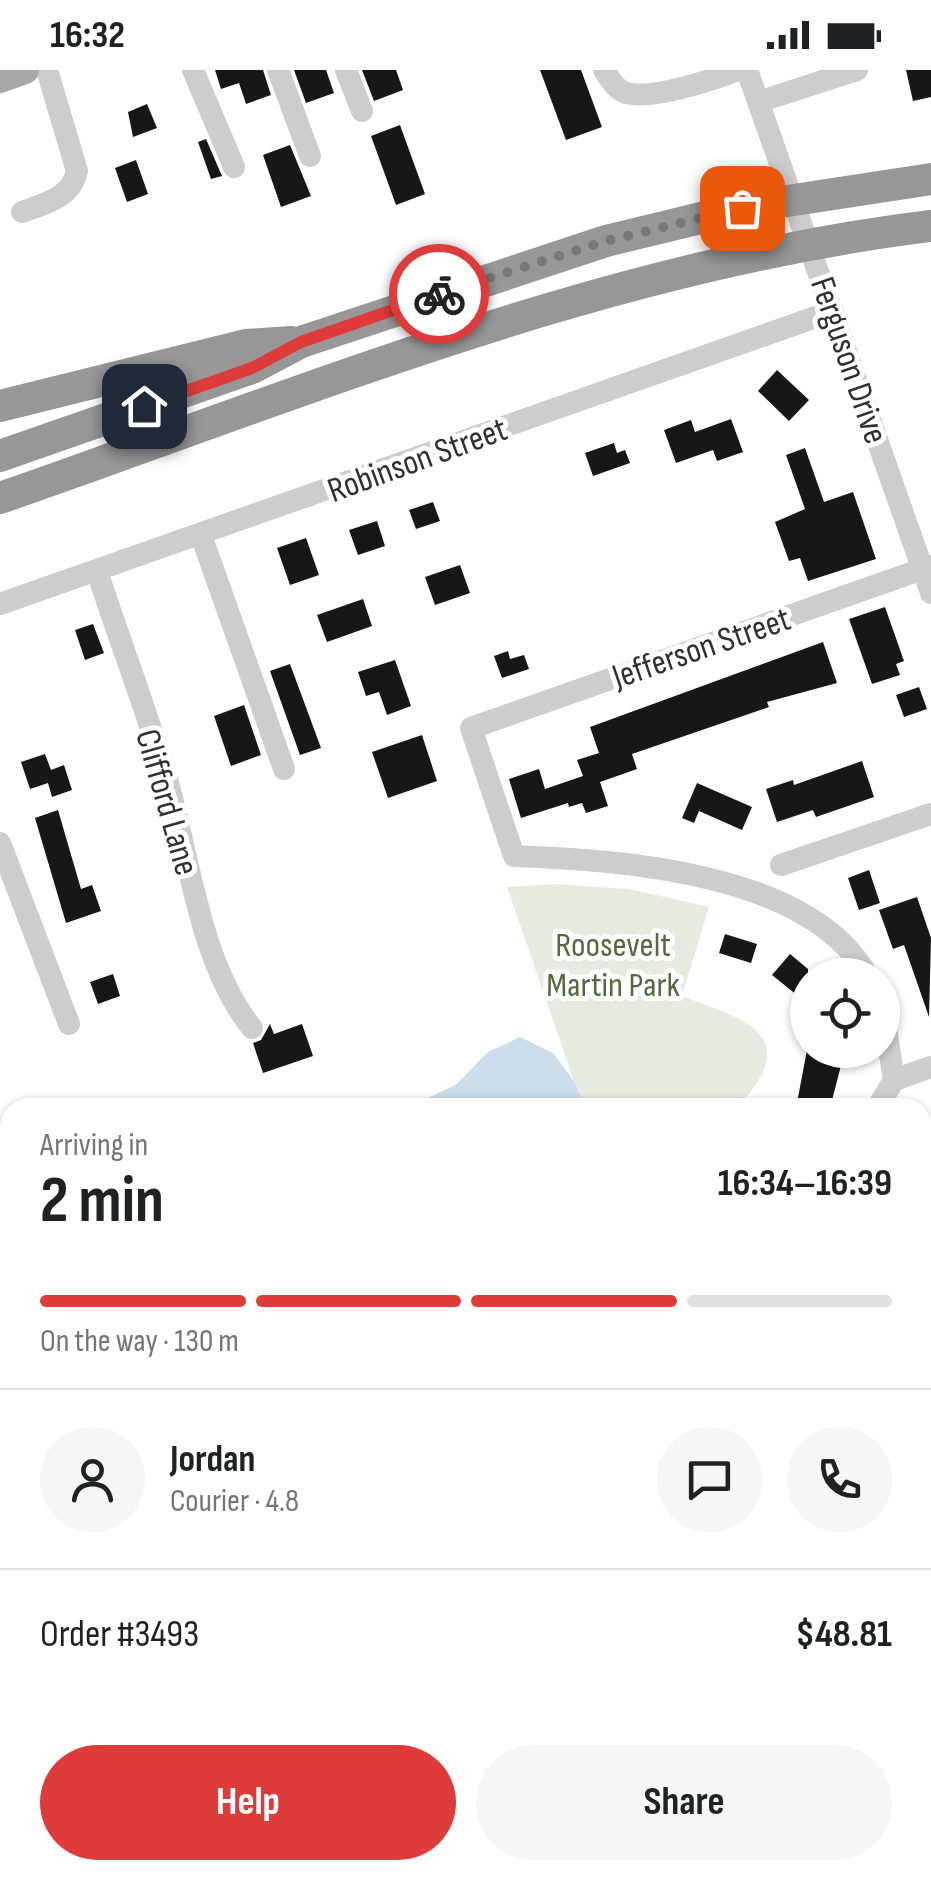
<!DOCTYPE html>
<html lang="en">
<head>
<meta charset="utf-8">
<style>
	:root { --surface:#fff; --page:#f6f6f6; --text:#202124; --muted:#757577; --line:#e0e0e0; --accent:#df3b3b }
	body { margin:0; font-family:"Sofia Sans Condensed",sans-serif; background:var(--page); color:var(--text); height:100vh; display:flex; flex-direction:column; font-size:38px; white-space:nowrap }
	* { box-sizing:border-box; margin:0 }
	p { font-size:32px; color:var(--muted) }
	.icon { flex:none; width:55px; height:55px; fill:none; stroke:currentColor; stroke-width:2; stroke-linecap:round; stroke-linejoin:round }
	.map { position:relative; flex:1; overflow:hidden }
	.panel { position:absolute; left:0px; top:1028px; width:932px; height:782px; display:flex; flex-direction:column; background:var(--surface); border-radius:30px 30px 0 0; box-shadow:0 2px 8px #0004 }
	.panel>* { flex:none }
	.fabs { position:absolute; left:790px; top:888px; display:grid; gap:20px }
	.fabs a { display:grid; place-items:center; width:110px; height:110px; border-radius:50%; background:var(--surface); box-shadow:0 2px 8px #0004; font-size:50px }
	.pin { position:absolute; display:grid; place-items:center; width:85px; height:85px; color:#fff; margin:-42px; border-radius:20px; box-shadow:0 5px 15px #0006 }
	.courier { position:absolute; display:grid; place-items:center; width:100px; height:100px; margin:-50px; border:8px solid #df3b3b; border-radius:50%; background:#fff; color:#222; box-shadow:0 2px 12px #0007 }
	.summary em { font-style:normal; font-weight:700 }
	.summary div { display:flex; flex-direction:column-reverse }
	.summary { display:flex; align-items:center; justify-content:space-between; height:170px; padding:0 40px }
	h1 { font-size:65px; font-weight:700; line-height:75px }
	.bar { display:grid; grid-template-columns:repeat(4,1fr); gap:15px 10px; align-content:center; height:120px; padding:0 40px }
	.bar i { height:12px; border-radius:8px; background:var(--line) }
	.bar .on { background:var(--accent) }
	.bar p { grid-column:span 4 }
	.line { display:flex; align-items:center; gap:25px; padding:0 40px; border-top:2px solid var(--line) }
	.line div { flex:1 }
	.round { display:grid; place-items:center; flex:none; width:105px; height:105px; border-radius:52px; background:var(--page) }
	.cta { display:flex; gap:20px; margin-top:auto; padding:20px 40px }
	.cta a { flex:1; height:115px; border-radius:60px; background:var(--accent); color:#fff; font-size:40px; font-weight:700; line-height:115px; text-align:center }
	.cta a+a { background:var(--page); color:var(--text) }
	.status { display:flex; justify-content:space-between; align-items:center; height:70px; padding:0 50px; background:var(--surface); direction:ltr }
	.status svg { height:28px; fill:currentColor }
	.map>svg:first-child { display:block }
	.green { fill:#e5ecdf }
	.water { fill:#ccddeb }
	.building { fill:#171717 }
	.lines { fill:none; stroke-linecap:round; stroke-linejoin:round }
	.minor { stroke:#cdcdcd; stroke-width:22 }
	.major { stroke:#a8a8a8; stroke-width:28 }
	.highway { stroke:#979797; stroke-width:32 }
	.done { stroke:#787878; stroke-width:10; stroke-dasharray:0 18 }
	.route { stroke:#df3b3b; stroke-width:12 }
	.labels { text-anchor:middle; stroke-width:10; stroke-linejoin:round; paint-order:stroke }
	.street-label { font-size:35px; fill:#303030; stroke:#fff }
	.park-label { font-size:35px; fill:#506b3f; stroke:#fff }
</style>
</head>
<body>
<div class="status"><b>16:32</b><svg viewBox="0 0 49 12"><path d="M0 12V9h3v3zM5 12V6h3v6zM10 12V3h3v9zM15 12V0h3v12zM26 1h20v11H26zM47 4h2v5h-2z"/></svg></div>
<div class="map">
<svg width="931" height="1809" viewBox="0 0 931 1809">
	<rect width="100%" height="100%" fill="#fff"/>
	<!-- green -->
	<path class="green" d="M555,814L629,819L709,837L682,926C746,950 804,964 738,1037H583L507,817Z"/>
	<!-- water -->
	<path class="water" d="M520,967L553,983L574,1011L585,1037H409L457,1014L488,982Z
		M0,1321L10,1329V1800H922L923,1606L931,1611V1809H0Z"/>
	<!-- building -->
	<path class="building" d="M215,0H263L271,25L246,34L239,13L221,19Z
		M294,0H326L334,23L306,33Z
		M362,0H396L403,20L374,31Z
		M540,0H581L602,57L566,70Z
		M906,0H931V27L913,31Z
		M147,34L157,58L133,67L128,42Z
		M400,55L425,124L396,135L371,66Z
		M206,69L222,106L211,109L198,72Z
		M290,75L311,126L281,137L263,85Z
		M136,90L148,124L127,132L115,98Z
		M777,300L809,330L789,351L758,321Z
		M731,349L743,382L717,391L713,380L676,393L664,360L691,350L695,362Z
		M614,373L617,383L625,380L630,393L593,406L585,383Z
		M805,378L824,432L853,422L876,489L808,511L800,488L789,491L775,452L805,439L786,385Z
		M433,432L440,451L416,459L409,440Z
		M377,451L385,476L358,485L349,460Z
		M306,468L319,505L290,515L277,478Z
		M460,495L470,523L435,535L425,507Z
		M363,529L372,556L327,572L317,545Z
		M885,537L904,591L896,594L900,605L872,614L849,549Z
		M93,554L104,583L85,590L75,560Z
		M823,572L837,613L767,632L769,637L632,684L637,699L600,712L608,736L586,743L582,733L569,737L568,733L521,748L509,709L539,699L545,719L583,706L577,690L599,683L590,657Z
		M508,581L510,589L524,585L529,599L502,608L494,586Z
		M395,590L411,636L387,645L379,622L366,626L358,602Z
		M290,594L321,678L300,685L270,601Z
		M919,617L927,639L904,647L896,625Z
		M244,635L261,685L231,696L214,646Z
		M422,665L437,711L388,728L372,682Z
		M45,684L51,700L64,695L72,720L52,727L48,713L30,719L21,692Z
		M862,691L874,727L816,747L813,740L777,752L766,719L793,710L794,715Z
		M697,713L752,737L742,760L699,741L694,753L682,748Z
		M58,740L81,819L92,815L101,841L66,853L35,748Z
		M869,800L880,833L859,840L848,808Z
		M917,827L931,868L929,947L904,875L893,879L879,840Z
		M725,864L757,874L751,893L719,883Z
		M790,884L808,899V934L772,905Z
		M113,904L120,926L98,934L90,912Z
		M270,954L274,964L302,954L313,986L263,1003L253,973L261,970Z
		M807,980H845L830,1038H796Z"/>
	<g class="lines">
		<!-- minor -->
		<path class="minor" d="M193,0L234,97
			M278,0L310,86
			M346,0L362,41
			M604,0C610,9 615,19 626,23C653,30 712,10 738,0
			M747,0L931,523
			M758,32L857,0
			M22,142C46,133 71,128 77,101L47,0
			M201,465L284,699
			M97,501C120,572 147,641 168,713C190,790 200,894 252,958
			M0,534L833,241
			M0,773L69,954
			M781,795L931,744
			M867,905C809,802 619,790 514,786L471,658L931,496
			M894,1010L931,997
			M877,1038L894,1010L882,933
			M922,1262L931,1259"/>
		<!-- major -->
		<path class="major" d="M0,9L25,0"/>
		<!-- highway -->
		<path class="highway" d="M0,336L246,275L291,272
			M0,386L252,298L301,272L606,171L742,138L931,109
			M0,428C305,322 608,195 931,156"/>
	</g>
	<g class="lines">
		<!-- done -->
		<path class="done" d="M439,224L606,171L742,138"/>
		<!-- route -->
		<path class="route" d="M144,336L252,298L301,272L439,224"/>
	</g>
	<g class="labels">
		<!-- street labels -->
		<g class="street-label">
			<text transform="translate(850 290) rotate(71)" y="12">Ferguson Drive</text>
			<text transform="translate(417 389) rotate(-20)" y="12">Robinson Street</text>
			<text transform="translate(701 577) rotate(-19)" y="12">Jefferson Street</text>
			<text transform="translate(168 732) rotate(74)" y="12">Clifford Lane</text>
		</g>
		<!-- park labels -->
		<g class="park-label">
			<text x="613" y="886">Roosevelt<tspan x="613" dy="40">Martin Park</tspan></text>
		</g>
	</g>
</svg>
<div class="fabs">
<a><svg class="icon" aria-label="locate" viewBox="0 0 24 24"><circle cx="12" cy="12" r="6"/><path d="M12 2v4M12 18v4M2 12h4M18 12h4"/></svg></a>
</div>
<div class="pin" style="left:742px;top:138px;background:#ea580c"><svg class="icon" aria-label="bag" viewBox="0 0 24 24"><path d="M5 8h14l-1 12H6zM9 8a3 3 0 0 1 6 0"/></svg></div>
<div class="pin" style="left:144px;top:336px;background:#1f2937"><svg class="icon" aria-label="home" viewBox="0 0 24 24"><path d="M3 11l9-7 9 7M6 9v11h12V9"/></svg></div>
<div class="courier" style="left:439px;top:224px"><svg class="icon" aria-label="bike" viewBox="0 0 24 24"><circle cx="6" cy="16" r="4"/><circle cx="18" cy="16" r="4"/><path d="M6 16l4-8h5l3 8M10 8l3 8H6M13 5h3"/></svg></div>
<section class="panel">
<div class="summary"><div><h1>2 min</h1><p>Arriving in</p></div><em>16:34–16:39</em></div>
<div class="bar"><i class="on"></i><i class="on"></i><i class="on"></i><i></i><p>On the way · 130 m</p></div>
<div class="line" style="height:180px"><a class="round"><svg class="icon" aria-label="person" viewBox="0 0 24 24"><circle cx="12" cy="8" r="4"/><path d="M4 21q1-7 8-7t8 7"/></svg></a><div><b>Jordan</b><p>Courier · 4.8</p></div><a class="round"><svg class="icon" aria-label="chat" viewBox="0 0 24 24"><path d="M4 5h16v11H9l-5 4z"/></svg></a><a class="round"><svg class="icon" aria-label="phone" viewBox="0 0 24 24"><path d="M5 4h4l2 5-3 2q2 4 5 5l2-3 5 2v4C11 20 4 13 5 4z"/></svg></a></div>
<div class="line" style="height:130px"><div>Order #3493</div><b>$48.81</b></div>
<div class="cta"><a>Help</a><a>Share</a></div>
</section>
</div>
</body>
</html>
